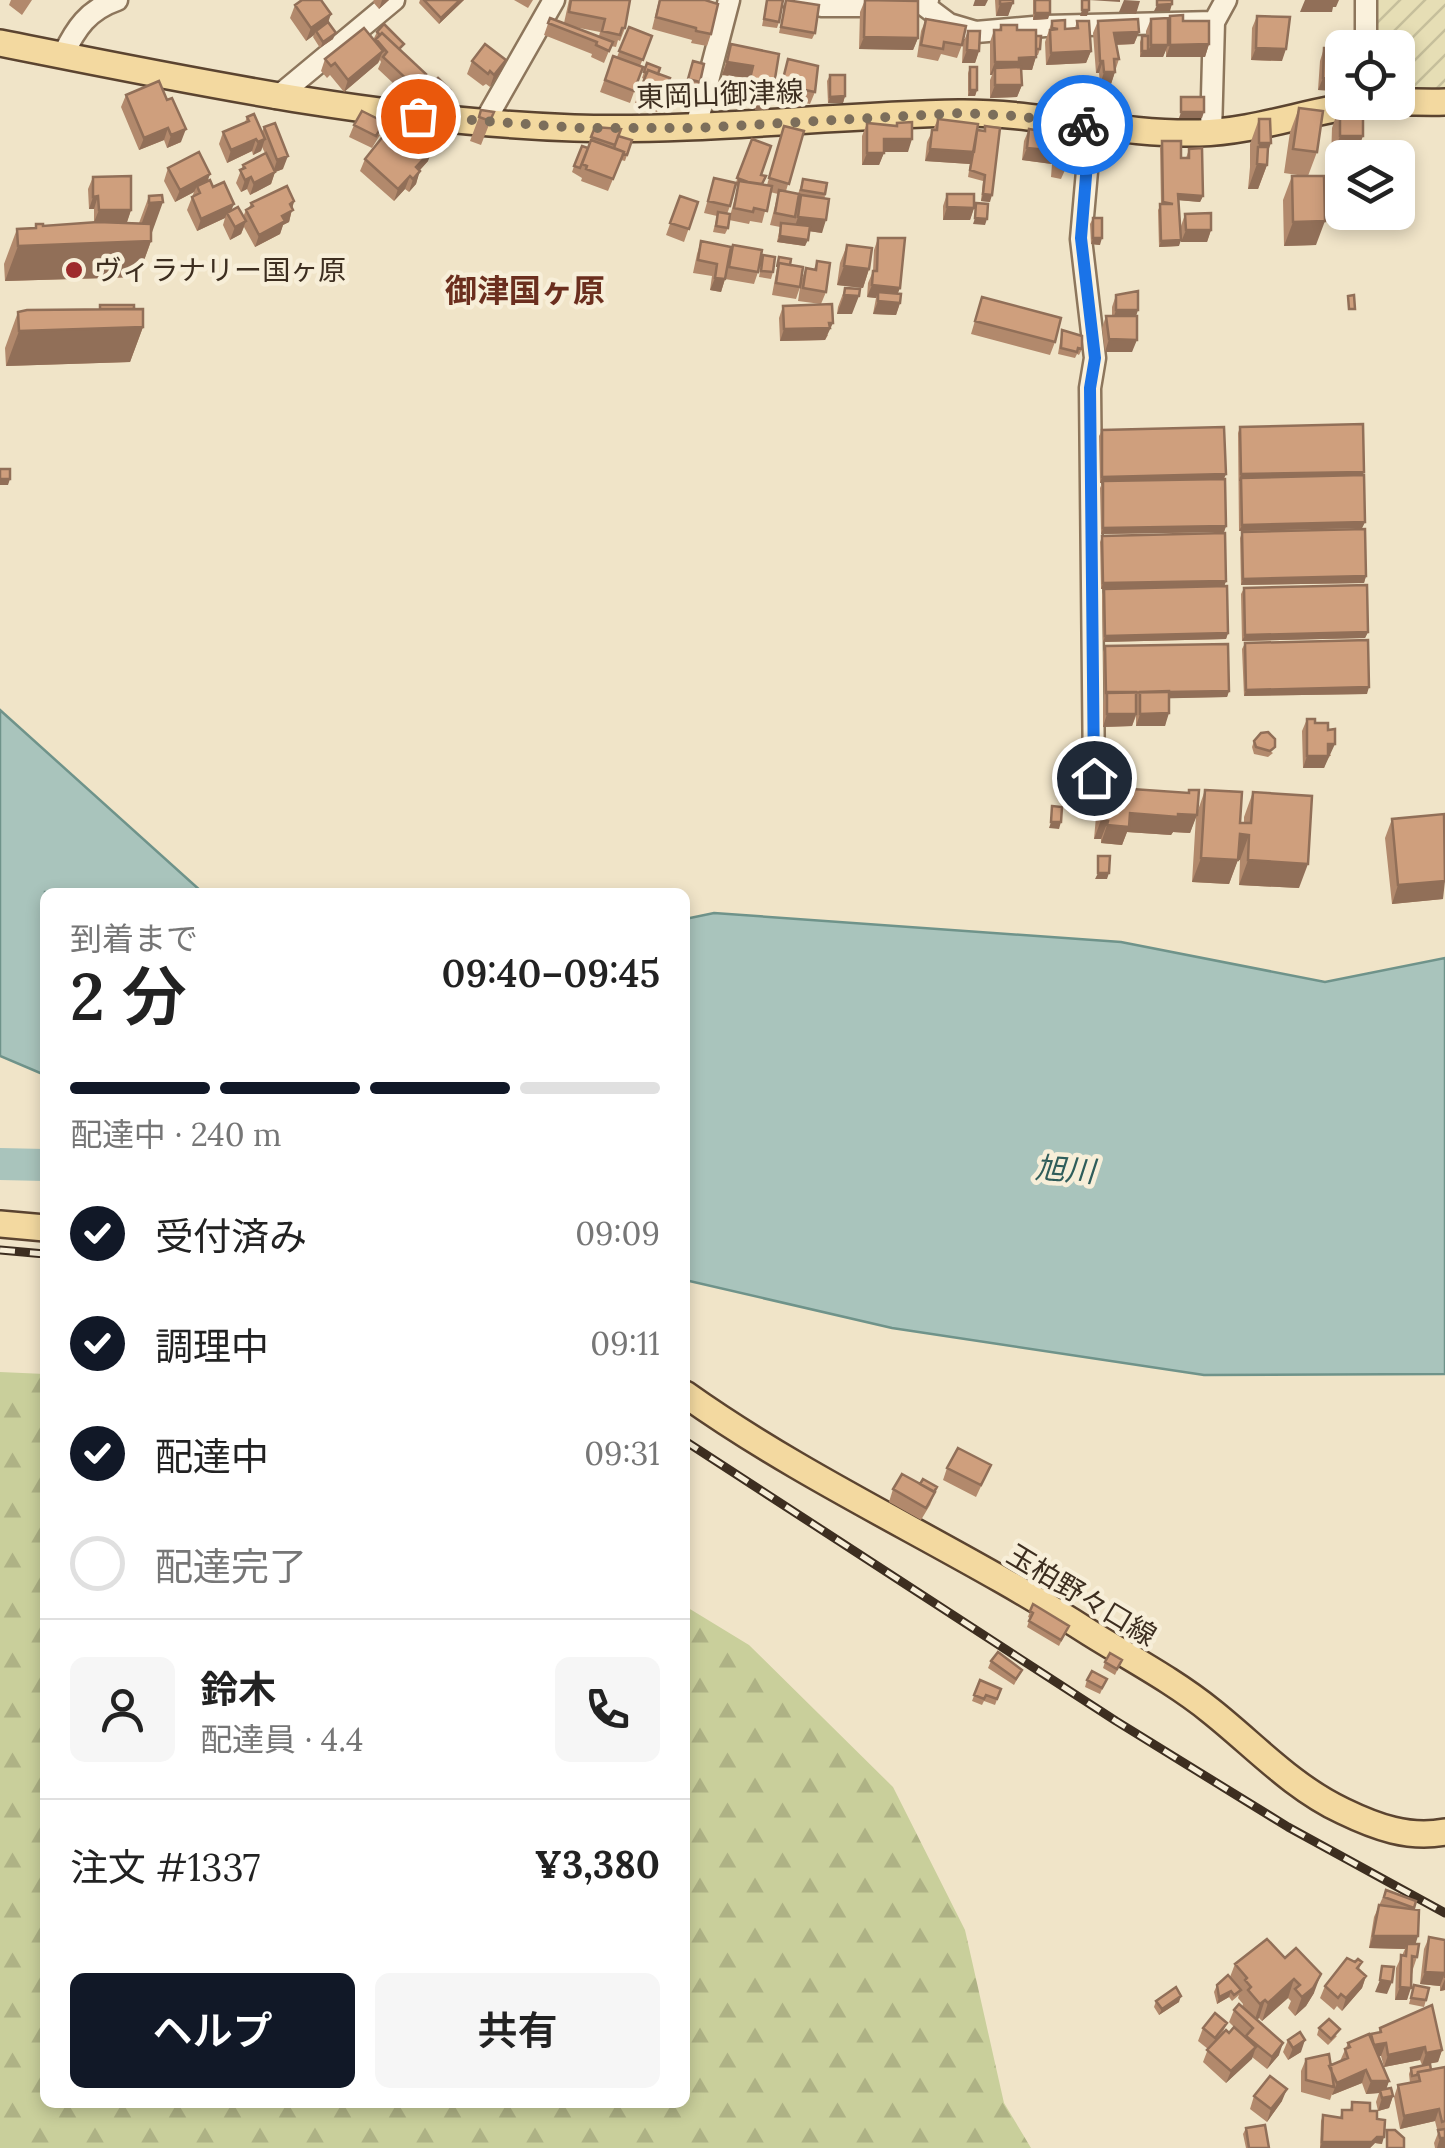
<!DOCTYPE html>
<html lang="ja">
<head>
<meta charset="utf-8">
<style>
	:root { --surface:#fff; --page:#f6f6f6; --text:#222; --muted:#767676; --line:#e0e0e0; --accent:#111827 }
	body { margin:0; font-family:Lora,"Noto Sans JP",serif; background:var(--page); color:var(--text); height:100vh; display:flex; flex-direction:column; font-size:38px; white-space:nowrap }
	* { box-sizing:border-box; margin:0 }
	p { font-size:32px; color:var(--muted) }
	.icon { flex:none; width:55px; height:55px; fill:none; stroke:currentColor; stroke-width:2; stroke-linecap:round; stroke-linejoin:round }
	.map { position:relative; flex:1; overflow:hidden }
	.side { position:absolute; left:40px; top:888px; width:650px; height:1220px; display:flex; flex-direction:column; background:var(--surface); border-radius:15px; box-shadow:0 5px 15px #0003 }
	.side>* { flex:none }
	.controls { position:absolute; left:1325px; top:30px; display:grid; gap:20px }
	.controls a { display:grid; place-items:center; width:90px; height:90px; border-radius:15px; background:var(--surface); box-shadow:0 5px 15px #0003; font-size:50px }
	.pin { position:absolute; display:grid; place-items:center; width:85px; height:85px; color:#fff; margin:-42px; border:5px solid #fff; border-radius:50%; box-shadow:0 2px 10px #0007 }
	.courier { position:absolute; display:grid; place-items:center; width:100px; height:100px; margin:-50px; border:8px solid #1a73e8; border-radius:50%; background:#fff; color:#222; box-shadow:0 2px 12px #0007 }
	.headline em { font-style:normal; font-weight:600 }
	.headline div { display:flex; flex-direction:column-reverse }
	.headline { display:flex; align-items:center; justify-content:space-between; height:170px; padding:0 30px }
	h1 { font-size:65px; font-weight:600; line-height:75px }
	.bar { display:grid; grid-template-columns:repeat(4,1fr); gap:15px 10px; align-content:center; height:120px; padding:0 30px }
	.bar i { height:12px; border-radius:8px; background:var(--line) }
	.bar .current { background:var(--accent) }
	.bar p { grid-column:span 4 }
	.line { display:flex; align-items:center; gap:25px; padding:0 30px; border-top:2px solid var(--line) }
	.line div { flex:1 }
	.round { display:grid; place-items:center; flex:none; width:105px; height:105px; border-radius:15px; background:var(--page) }
	ol { padding:0 30px; list-style:none }
	li { display:flex; align-items:center; gap:30px; height:110px }
	li p { margin-inline-start:auto }
	li .icon { padding:10px; border-radius:50%; background:var(--accent); color:#fff; stroke-width:4 }
	li:last-child { color:var(--muted) }
	li i { width:55px; height:55px; border:5px solid var(--line); border-radius:50% }
	.button { display:flex; gap:20px; margin-top:auto; padding:20px 30px }
	.button a { flex:1; height:115px; border-radius:15px; background:var(--accent); color:#fff; font-size:40px; font-weight:600; line-height:115px; text-align:center }
	.button a+a { background:var(--page); color:var(--text) }
	.map>svg:first-child { display:block }
	.farmland { fill:url(#farmland-furrows) }
	.forest { fill:url(#forest-firs) }
	.water { fill:#a9c4bc; stroke:#6f938a; stroke-width:2.5 }
	.lines { fill:none; stroke-linecap:round; stroke-linejoin:round }
	.river { stroke:#a9c4bc; stroke-width:32 }
	.minor-casing { stroke:#8d765c; stroke-width:25 }
	.major-casing { stroke:#5b4430; stroke-width:30 }
	.minor { stroke:#faf1dc; stroke-width:20 }
	.major { stroke:#f3d9a0; stroke-width:25 }
	.rail-casing { stroke:#3d2e20; stroke-width:9 }
	.rail { stroke:#f7eed8; stroke-width:5; stroke-dasharray:15; stroke-linecap:butt }
	.wall { fill:#b2896c; fill-rule:evenodd }
	.shaded-wall { fill:#916f58 }
	.building { fill:#cf9f7d; stroke:#916f58; stroke-width:2.5 }
	.done { stroke:#7c6e5b; stroke-width:10; stroke-dasharray:0 18 }
	.route { stroke:#1a73e8; stroke-width:12 }
	.poi-dot { fill:#9e2a2b; stroke:#f7eed8; stroke-width:4 }
	.labels { text-anchor:middle; stroke-width:9; stroke-linejoin:round; paint-order:stroke }
	.street-label { font-size:28px; fill:#3d2e20; stroke:#f7eed8 }
	.poi-label { font-size:28px; fill:#3d2e20; stroke:#f7eed8; text-anchor:start }
	.water-label { font-size:30px; font-style:italic; fill:#2f5d5a; stroke:#f7eed8 }
	.quarter-label { font-size:32px; font-weight:bold; fill:#6b2e1e; stroke:#f7eed8 }
</style>
</head>
<body>
<div class="map">
<svg width="1445" height="2148" viewBox="0 0 1445 2148">
	<defs>
		<pattern id="farmland-furrows" width="10" height="10" patternUnits="userSpaceOnUse" patternTransform="scale(2.5)"><rect width="10" height="10" fill="#e6deb5"/><path d="M-1 1l2-2M0 10L10 0M9 11l2-2" fill="none" stroke="#c6bf9b"/></pattern>
		<pattern id="forest-firs" width="22" height="20" patternUnits="userSpaceOnUse" patternTransform="scale(2.5)"><rect width="22" height="20" fill="#c9cf9b"/><path d="M5 1l3.5 6h-7zM16 11l3.5 6h-7z" fill="#aeb285"/></pattern>
	</defs>
	<rect width="100%" height="100%" fill="#f0e4c8"/>
	<!-- farmland -->
	<path class="farmland" d="M1362,0H1445V88L1398,89V48L1368,47Z"/>
	<!-- forest -->
	<path class="forest" d="M0,1372L45,1374V2102H685V1606L749,1645L893,1787L965,1930L1004,2103L1031,2148H0Z"/>
	<!-- water -->
	<path class="water" d="M0,710L202,892H45V1075L0,1056Z
		M714,913L1121,942L1325,982L1445,958V1374L1204,1375L892,1328L685,1280V919Z"/>
	<g class="lines">
		<!-- river -->
		<path class="river" d="M0,1164L45,1165"/>
		<!-- minor casing -->
		<g class="minor-casing">
			<path id="minor" d="M792,0L822,6H889
				M928,0L925,6L949,24L976,32L1045,26L1214,22
				M1366,48V0
				M63,55C76,28 88,10 117,0
				M276,98L394,0
				M484,123L554,0
				M1091,126L1081,239L1095,358L1090,388L1094,779
				M696,127L729,0
				M1211,133L1214,22L1226,0"/>
		</g>
		<!-- major casing -->
		<g class="major-casing">
			<path id="major" d="M0,43C191,81 379,121 574,128C703,132 830,115 959,113C1039,112 1118,135 1199,133C1253,132 1308,111 1362,104C1389,100 1418,103 1445,102
				M0,1224L45,1228
				M685,1394C813,1485 958,1548 1090,1633C1130,1658 1174,1681 1211,1711C1255,1746 1292,1787 1343,1811C1376,1827 1409,1839 1445,1832"/>
		</g>
		<!-- minor -->
		<use href="#minor" class="minor"/>
		<!-- major -->
		<use href="#major" class="major"/>
		<!-- rail casing -->
		<g class="rail-casing">
			<path id="rail" d="M0,1250L45,1254
				M685,1441L1116,1721L1288,1827L1445,1913"/>
		</g>
		<!-- rail -->
		<use href="#rail" class="rail"/>
	</g>
	<!-- wall -->
	<path class="wall" d="M11,0H32L22,15L9,5Z
		M374,0H389L379,9L373,2Z
		M420,0H464L439,24L419,3Z
		M514,0H533L528,8Z
		M569,0H630L625,28L620,41L618,40L616,47L611,46L604,63L591,57L592,54L544,35L550,18L564,23ZM574,27L600,32L599,36Z
		M659,0H705L711,34L707,46L691,43L692,40L652,29Z
		M767,0L779,22L777,28L762,26Z
		M786,0L815,33L812,39L779,33Z
		M865,0L918,38L913,50L859,49L860,12Z
		M995,0H1050L1048,19L1033,20V0H1013L1008,16H996Z
		M295,5L328,22L333,39L320,48L313,37L314,35L306,41L290,18Z
		M1170,16L1183,21L1209,44L1205,57H1166V50L1163,57H1140V42L1142,36H1146V31L1151,19L1168,23Z
		M1257,16L1282,61L1251,60L1252,28Z
		M926,19L962,45L957,58L941,54L938,61L917,57L921,31Z
		M1052,21L1065,29L1075,28L1077,21L1091,51L1086,63L1046,65L1045,42Z
		M1098,21L1139,32L1134,44L1116,45L1119,59L1111,84L1100,85L1099,73H1096L1093,33Z
		M1001,25L1036,36L1040,49L1038,55H1036L1032,70H1021L1022,85L1017,97L990,98V80L992,75H990V42L994,30H999Z
		M629,27L652,36L640,66L643,67L630,103L600,92L613,56L617,57Z
		M968,31L979,51L975,63H962L963,43Z
		M377,32L401,51L426,74L422,87L410,99L378,69L381,62L380,60L378,63L344,92L330,75L327,78L321,71L325,59L375,42L374,38Z
		M731,44L772,97L768,110H755L758,99L745,96L749,78L722,75Z
		M1324,48L1342,49V80L1338,91L1318,90L1320,61Z
		M788,59L815,92L810,104L801,102L800,107L776,103Z
		M472,61L501,72L490,87L486,84L483,86L467,74Z
		M693,61L700,82L695,94L684,91Z
		M647,63L658,74L670,78L657,112L635,103L644,79L642,78Z
		M970,67L977,90L975,96H968V73Z
		M830,75L845,96L843,103H828L827,81Z
		M1080,77L1092,110L1072,107L1075,89Z
		M159,81L181,142L167,148L164,140L139,150L121,107L126,95Z
		M716,92L727,102L725,108L713,105Z
		M422,94L448,96L439,104L420,100Z
		M1340,104L1342,160H1331L1332,128Z
		M1299,108L1317,152L1308,176L1316,245L1284,246L1283,200L1292,176H1304L1284,173L1290,132Z
		M494,112L481,145L470,141L479,117Z
		M247,117L262,132L264,127L283,169L275,172L271,184L250,195L247,189L241,192L236,183L243,165L265,153L262,147L261,151L253,155L252,151L227,163L219,144L223,132L245,122Z
		M1045,118L1057,130L1071,133L1082,159L1078,171L1065,170L1061,179L1051,177L1052,164L1022,160L1024,141L1029,129L1034,130L1036,125H1042Z
		M938,119L977,130L984,131L985,126L990,202L981,201L983,181L968,177L970,164L925,161L927,142Z
		M1259,119L1268,151L1267,165L1258,189H1248L1250,167V144Z
		M867,123L896,126L897,123L908,152H884L879,165H862V136Z
		M354,125L380,135L372,148L349,137Z
		M784,126L804,131L786,191L798,194L803,179L825,194L822,233L809,231L805,246L777,242L780,227L770,225L778,194L770,192L762,223L750,221L749,224L729,220L738,186L735,185L752,139L763,184L767,185Z
		M595,127L632,140L625,161L621,160L608,191L581,181L582,178L572,172L579,152L588,148Z
		M415,132L428,161L419,171L416,184L409,192L405,189L394,201L360,171L365,159Z
		M1162,141L1181,158H1186L1189,149L1203,196L1200,202L1179,200V246L1159,247L1158,210L1161,204L1160,148Z
		M168,168L208,181L231,211L243,217L246,210L249,208L251,203L294,201L289,222L283,225L280,234L255,247L244,227L241,234L230,240L223,225L225,218L197,231L187,210L194,192L175,202L164,181Z
		M93,177L131,210L127,222H111L139,223L149,196L151,241L138,277L5,281L4,264L17,229L35,228L36,224L43,226L94,222V209H89L88,189Z
		M714,178L730,206L727,214L728,228L725,234L713,232L717,216L704,213Z
		M947,194L974,208L970,220H943V206Z
		M680,196L698,202L684,242L666,235Z
		M1185,214L1211,230L1207,242H1181V226Z
		M1093,218L1100,245L1091,244L1090,224Z
		M878,238L900,288L897,294L900,303L896,315L873,314L876,298L867,297L868,283L873,271L874,250Z
		M701,241L729,255L733,245L758,272L754,284L725,279L721,292L710,290L712,276L693,273L697,254Z
		M847,245L869,269L863,288L837,285L840,263Z
		M763,255L773,272L771,279L759,277Z
		M779,257L790,265L800,287L796,299L772,295Z
		M817,261L826,292L821,304L798,301L801,281L806,268L814,269Z
		M845,288L852,314H837L838,307Z
		M1116,295L1136,316L1132,352H1105L1102,328L1106,316H1112V307Z
		M982,297L1055,342L1050,355L971,334Z
		M100,305L134,309L143,327L130,362L6,366L5,348L18,312L99,309Z
		M783,306L828,335L825,340L780,341L779,318Z
		M1062,330L1082,349L1079,355L1077,354L1075,358L1058,354Z
		M1240,427L1363,475L1365,522L1362,528L1239,531L1238,433Z
		M1102,430L1226,474L1224,479L1226,526L1224,532L1101,534L1100,488L1102,483H1100L1099,436Z
		M1242,532L1366,576L1364,583L1241,585L1240,538Z
		M1102,536L1226,581L1224,586L1228,633L1226,639L1103,642L1102,595L1104,589H1101L1100,542Z
		M1244,588L1368,632L1365,638L1242,641L1241,594Z
		M1245,643L1367,694L1244,696L1242,649Z
		M1105,646L1229,691L1227,697L1169,698L1165,726H1136V716L1132,726L1103,727V705L1104,699L1103,652Z
		M1307,719L1315,723L1331,756H1328L1324,768H1303L1302,731Z
		M1254,741L1273,753L1268,757L1254,754L1252,747Z
		M1103,787L1188,793L1189,790L1197,813L1205,790L1240,823H1244V817L1253,792L1299,888L1239,885L1240,860L1238,859L1229,884L1192,882L1196,816L1190,833L1173,832L1171,835L1127,832L1122,845L1101,843V839H1094L1097,805Z
		M1392,819L1443,899L1392,904L1385,838Z
		M991,1465L976,1497L943,1480L947,1468Z
		M920,1484L937,1487L930,1505L921,1520L889,1502L893,1489Z
		M1033,1604L1069,1626L1059,1646L1027,1627L1030,1618L1028,1617Z
		M1122,1660L1115,1675L1103,1668L1105,1662Z
		M991,1661L1022,1670L1014,1685L988,1668Z
		M980,1680L1001,1689L995,1705L984,1701L982,1705L972,1701Z
		M1087,1680L1104,1685L1100,1694L1085,1687Z
		M1386,1890L1416,1901L1413,1909L1417,1957L1413,1969L1407,2000H1395L1396,1968L1405,1949L1369,1948L1374,1917Z
		M1429,1937L1445,1940V1990L1440,1991V1986L1420,1984L1424,1949Z
		M1267,1939L1314,1993L1306,2006L1295,2016L1288,2008L1291,2001L1288,1998L1262,2021L1259,2018L1257,2020L1279,2055L1267,2069L1252,2057L1226,2083L1203,2062L1208,2049L1198,2041L1203,2028L1227,2023L1223,2032L1229,2033L1234,2027L1229,2022L1234,2010L1242,2007L1243,2004L1238,1998L1239,1995L1232,2001L1229,1997L1217,2004L1214,1992L1217,1985L1230,1977L1235,1964Z
		M1355,1962H1362L1359,1969L1366,1976L1362,1988L1342,2011L1337,2006L1334,2010L1320,1998L1325,1986Z
		M1414,1985L1426,2000L1424,2007L1409,2004Z
		M1156,2001L1179,2002L1159,2015L1154,2007Z
		M1319,2028L1337,2036L1328,2045L1317,2035Z
		M1380,2028L1442,2050L1438,2062L1422,2065L1420,2060L1384,2067L1381,2056H1378L1389,2081L1386,2088L1393,2096L1389,2108L1378,2111L1376,2102L1379,2093L1366,2094L1362,2083L1332,2095V2094L1330,2100L1301,2092V2071L1306,2059L1331,2065L1340,2061L1348,2043L1370,2037L1371,2034L1379,2032Z
		M1288,2040L1301,2052L1288,2060L1283,2052Z
		M1445,2067V2148H1435L1434,2143L1438,2133L1435,2121L1400,2129L1394,2097L1398,2085L1410,2083L1409,2074L1411,2068L1431,2070Z
		M1254,2096L1282,2101L1267,2122L1250,2109Z
		M1352,2102L1370,2111L1377,2119L1382,2144L1375,2143L1370,2148H1320L1321,2121L1323,2115L1340,2118L1342,2110H1350Z
		M1246,2128L1269,2148H1246L1243,2134Z"/>
	<!-- shaded-wall -->
	<path class="shaded-wall" d="M382,0H389L379,9Z
		M460,0H464L439,24L441,18Z
		M975,0H988L985,6H973Z
		M1089,0H1120V2Z
		M1124,0L1140,1L1136,14L1119,12Z
		M1305,0H1339L1336,7H1333L1332,12H1300Z
		M1013,3L1008,16H996L1000,4Z
		M1172,4L1170,11H1154L1157,5Z
		M1082,10H1089L1087,16H1080Z
		M1035,13H1050L1048,19L1033,20Z
		M331,14L327,26L316,31L314,35L306,41L311,28Z
		M1139,32L1134,44L1109,45L1114,33Z
		M336,33L333,39L320,48L323,42Z
		M864,37L918,38L913,50L859,49Z
		M1209,44L1205,57H1166L1170,45Z
		M1151,45H1168L1163,57H1140L1142,51H1148Z
		M1256,48L1286,49L1282,61L1251,60Z
		M967,50L979,51L975,63H962Z
		M383,51L378,63L344,92L348,80Z
		M1091,51L1086,63L1046,65L1051,53Z
		M1036,57L1032,70L995,68L992,75H990L995,62L1019,58Z
		M506,60L501,72L490,87L494,75Z
		M1100,61H1103L1099,73H1096Z
		M727,62L753,66L749,78L722,75Z
		M1104,72H1115L1111,84L1100,85Z
		M426,74L422,87L410,99L415,87Z
		M1323,78L1342,79L1338,91L1318,90Z
		M995,85H1022L1017,97L990,98Z
		M970,90H977L975,96H968Z
		M1077,95L1096,97L1092,110L1072,107Z
		M845,96L843,103H828L830,97Z
		M760,97H772L768,110H755Z
		M1105,104L1118,106L1116,112L1103,110Z
		M1181,112H1204L1202,118H1179Z
		M168,128L164,140L139,150L144,138Z
		M186,129L181,142L167,148L171,135Z
		M1340,136H1363L1355,158H1342V160H1331Z
		M256,139L252,151L227,163L231,150Z
		M265,139L261,151L253,155L258,142Z
		M884,139H912L908,152H879Z
		M1259,143H1271L1263,165H1267L1258,189H1248L1257,164Z
		M1027,148L1056,151L1052,164L1022,160Z
		M433,149L428,161L411,180L416,167Z
		M930,149L974,152L970,164L925,161Z
		M867,153H884L879,165H862Z
		M288,156L283,169L273,173L277,160Z
		M1067,157L1082,159L1078,171L1065,170Z
		M420,171L416,184L409,192L413,179Z
		M275,172L271,184L250,195L254,183Z
		M210,174L206,186H197L194,192L175,202L180,190Z
		M410,176L405,189L394,201L398,189Z
		M251,177L247,189L241,192L245,180Z
		M983,194L992,195L990,202L981,201Z
		M1178,194L1203,196L1200,202L1176,200Z
		M98,196L94,209H89L93,197Z
		M294,201L289,222L283,225L280,234L255,247L259,235L282,216L290,204Z
		M163,202L150,238L136,239L149,203Z
		M234,204L229,216L227,213L225,218L197,231L201,219Z
		M947,207L974,208L970,220H943Z
		M99,210H131L127,222H94Z
		M798,217L826,220L822,233L794,229Z
		M975,218L987,219L985,225L973,224Z
		M246,221L241,234L230,240L235,227Z
		M1325,221L1316,245L1284,246L1293,222Z
		M1186,230H1211L1207,242H1181Z
		M780,236L808,240L805,246L777,242Z
		M1093,238H1102L1100,245L1091,244Z
		M1181,240L1179,246L1159,247L1161,241Z
		M151,241L138,277L5,281L18,246Z
		M844,266L869,269L863,288L837,285Z
		M715,278L725,279L721,292L710,290Z
		M872,285L900,288L895,300L878,292L876,298L867,297Z
		M844,295L859,296L852,314H837Z
		M878,301L900,303L896,315L873,314Z
		M1116,310H1138L1134,323H1112Z
		M833,323L825,340L780,341L784,329Z
		M143,327L130,362L6,366L19,331Z
		M1109,339L1137,340L1132,352H1105Z
		M1364,472L1362,478L1239,481L1241,474Z
		M1226,474L1223,480L1100,483L1102,477Z
		M0,479H10L8,485H0Z
		M1365,522L1362,528L1239,531L1242,525Z
		M1226,526L1224,532L1101,534L1103,528Z
		M1366,576L1364,583L1241,585L1243,579Z
		M1226,581L1224,587L1101,589L1103,583Z
		M1368,632L1365,638L1242,641L1245,635Z
		M1228,633L1226,639L1103,642L1105,636Z
		M1369,687L1367,694L1244,696L1246,690Z
		M1229,691L1227,697L1140,699V693Z
		M1169,713L1165,726H1136L1140,714Z
		M1107,714H1136L1132,726L1103,727Z
		M1328,744H1335L1324,768H1303L1307,756Z
		M1106,757H1117L1115,763H1104Z
		M1130,813L1178,814L1197,815L1190,833L1173,832L1171,835L1127,832L1122,845L1101,843L1107,825Z
		M1101,820L1108,821L1101,839H1094Z
		M1051,822H1061L1059,829L1049,828Z
		M1240,834L1249,835L1240,860L1231,859Z
		M1201,858L1238,860L1229,884L1192,882Z
		M1248,860L1308,864L1299,888L1239,885Z
		M1098,873H1109L1107,879H1095Z
		M1445,881L1443,899L1392,904L1398,885Z
		M1373,1936H1418L1414,1949L1407,1944L1405,1949L1369,1948Z
		M1425,1972L1445,1973L1440,1986L1420,1984Z
		M1321,1974L1314,1993L1306,2006L1295,2016L1302,1997Z
		M1366,1976L1362,1988L1342,2011L1346,1998Z
		M1445,1978V1990L1440,1991L1445,1979Z
		M1294,1979L1288,1998L1262,2021L1268,2003Z
		M1380,1980L1392,1982L1387,1994L1375,1992Z
		M1400,1987L1411,1988L1407,2000H1395Z
		M1231,1991L1229,1997L1217,2004L1219,1997Z
		M1181,1996L1179,2002L1159,2015L1162,2009Z
		M1265,2000L1259,2018L1254,2022L1260,2004Z
		M1305,2040L1301,2052L1288,2060L1293,2048Z
		M1283,2043L1279,2055L1267,2069L1272,2057Z
		M1386,2043L1381,2056L1369,2057L1374,2045Z
		M1256,2047L1252,2059L1226,2083L1231,2071Z
		M1425,2047L1420,2060L1384,2067L1388,2055Z
		M1442,2050L1438,2062L1422,2065L1426,2053Z
		M1366,2070L1362,2083L1332,2095L1337,2083Z
		M1371,2081H1389L1385,2093L1380,2090L1379,2093L1366,2094Z
		M1287,2089L1282,2101L1267,2122L1271,2109Z
		M1393,2096L1389,2108L1378,2111L1382,2098Z
		M1439,2109L1435,2121L1400,2129L1404,2116Z
		M1377,2137H1384L1382,2144L1375,2143L1370,2148H1320L1322,2142Z
		M1440,2138H1445V2148H1437Z"/>
	<!-- building -->
	<path class="building" d="M302,0H321L331,14L311,28L295,5Z
		M424,0H460L441,18Z
		M571,0H630L625,28H622L620,35L602,31L605,19L569,12Z
		M660,0H705L718,4L711,34L696,31V28L656,17Z
		M767,0H783L779,22L764,19Z
		M786,0L819,5L815,33L781,27Z
		M865,0L918,1V38L864,37Z
		M1000,0H1013V3L1000,4Z
		M1035,0H1050V13H1035Z
		M1082,0H1089V10H1082Z
		M1157,0H1172V4L1157,5Z
		M1183,15V21H1209V44L1170,45V16Z
		M1257,16L1290,17L1286,49L1256,48Z
		M550,18L613,42L609,51L596,45L597,42L548,23Z
		M1168,18V45H1151V19Z
		M926,19L966,26L962,45L944,42L943,49L921,45Z
		M1138,19L1139,32L1114,33L1119,59H1114L1115,72H1104L1103,61H1100L1098,21Z
		M1065,20V29L1078,28L1077,21H1089L1091,51L1051,53L1050,30L1058,29L1052,28V21Z
		M328,22L336,33L323,42L316,31Z
		M384,24L404,44L399,49L382,33L380,35L377,32Z
		M1001,25H1017V30H1036V57L1019,58V62H995L994,30H1001Z
		M629,27L652,36L643,60L619,51Z
		M364,28L383,51L348,80L335,63L331,66L325,59Z
		M968,31H980L979,51L967,50Z
		M382,33L426,74L415,87L383,57L387,52L376,39Z
		M1036,36H1041L1040,49H1036Z
		M1142,36H1148V51H1142Z
		M485,44L506,60L494,75L490,71L488,74L472,61Z
		M731,44L779,54L772,97H760L763,86L749,83L753,66L727,62Z
		M1324,48L1342,49V79L1323,78Z
		M613,56L643,67L634,91L605,80Z
		M788,59L818,66L815,92L805,90L804,95L780,91Z
		M693,61L704,64L700,82L688,79Z
		M647,63L660,68L658,74L648,70L647,73L644,72Z
		M970,67H977V90H970Z
		M1021,67L1022,85H995V68Z
		M648,70L670,78L662,99L640,90Z
		M830,75H845V96L830,97Z
		M1080,77L1099,80L1096,97L1077,95Z
		M438,78L450,90L442,98L422,94Z
		M159,81L167,100L172,98L186,129L171,135L168,128L144,138L126,95Z
		M718,86L731,88L727,102L715,99Z
		M1107,93L1120,94L1118,106L1105,104Z
		M1181,97H1204V112H1181Z
		M1340,104L1363,105V136H1340Z
		M1299,108L1323,111L1317,152L1293,149Z
		M481,110L494,112L490,121L479,117Z
		M362,111L384,122L376,136L354,125Z
		M254,114L265,139L258,142L256,139L231,150L223,132L249,121L247,117Z
		M400,115L414,119L415,132L433,149L416,167L420,171L413,179L410,176L398,189L365,159Z
		M1045,118L1059,119L1057,133H1082L1081,138H1085L1082,159L1067,157L1066,167L1056,165V151L1027,148L1029,129L1035,130L1036,125L1044,126Z
		M938,119L978,124L974,152L930,149L932,130H937Z
		M1259,119H1270L1271,143H1259Z
		M912,122V139H884V153H867V123L897,126V123Z
		M275,123L288,156L277,160L264,127Z
		M784,126L804,131L789,184L769,178Z
		M985,126L1000,128L992,195L983,194L985,175L970,170L977,130L985,131Z
		M595,127L621,129L615,145L591,137Z
		M1058,127L1072,129L1071,133H1057Z
		M618,136L632,140L627,155L623,154L624,152L614,148Z
		M752,139L771,146L761,175L766,176L762,184L748,182L737,178Z
		M591,140L624,152L613,179L586,169L587,166L582,164Z
		M1162,141H1181V158H1189V149L1202,148L1203,196L1178,194L1181,240L1161,241L1160,204H1173L1163,202Z
		M582,146L588,148L580,168L574,166Z
		M1258,147H1268L1267,165L1257,164Z
		M199,152L210,174L180,190L168,168Z
		M266,153L275,172L254,183L251,177L245,180L240,170L245,168L243,165Z
		M131,176V210H99L98,196L93,197V177Z
		M1292,176H1324L1325,221L1293,222Z
		M714,178L736,183L730,206L708,201Z
		M803,179L827,183L825,194L801,190Z
		M210,180L213,187L224,182L234,204L201,219L192,197L200,193L197,186Z
		M739,181L772,186L767,211L754,208L753,212L734,208Z
		M287,186L294,201L290,204L293,210L282,216L285,221L259,235L246,210L253,206L251,203Z
		M779,190L799,194L795,217L775,213Z
		M947,194H974V208L947,207Z
		M162,195L163,202L149,203V196Z
		M801,195L829,199L826,220L798,217Z
		M680,196L698,202L689,229L670,223Z
		M976,203L988,204L987,219L975,218Z
		M238,207L246,221L235,227L227,213Z
		M718,212L730,214L728,228L716,226Z
		M1211,213V230H1186L1185,214Z
		M1093,218H1102V238H1093Z
		M98,222L151,224V241L18,246L17,229L36,228V224H43V226Z
		M781,223L810,226L808,240L780,236Z
		M878,238H905L900,288L872,285L873,271H877Z
		M701,241L731,247L725,279L715,278L717,264L698,260Z
		M733,245L762,250L758,272L729,267Z
		M847,245L872,248L869,269L844,266Z
		M763,255L775,257L773,272L761,271Z
		M779,257L791,259L790,265L779,263L777,267Z
		M817,261L830,263L826,292L803,288L806,268L816,270Z
		M779,263L803,267L800,287L776,283Z
		M845,288L860,289L859,296L844,295Z
		M1138,291V310H1116V295Z
		M878,292L901,294L900,303L878,301Z
		M1354,295L1355,309H1349L1348,296Z
		M982,297L1061,318L1055,342L975,321Z
		M832,304L833,323H829L830,328L784,329L783,306Z
		M100,305H134V309H100Z
		M143,309V327L19,331L18,312L27,310Z
		M1106,316H1137V340L1109,339Z
		M1062,330L1082,336V349L1078,348L1077,352L1061,348Z
		M1363,424L1364,472L1241,474L1240,427Z
		M1224,427L1226,474L1102,477V430Z
		M0,469H10V479H0Z
		M1364,475L1365,522L1242,525L1241,478Z
		M1225,479L1226,526L1103,528V481Z
		M1365,529L1366,576L1243,579L1242,532Z
		M1225,533L1226,581L1103,583L1102,536Z
		M1367,585L1368,632L1245,635L1244,588Z
		M1227,586L1228,633L1105,636L1104,589Z
		M1368,640L1369,687L1246,690L1245,643Z
		M1228,644L1229,691L1106,693L1105,646Z
		M1169,691V713L1140,714V692Z
		M1107,692H1136V714H1107Z
		M1307,719H1315V723H1328V730L1335,729V744H1328V756H1307Z
		M1268,732L1275,739V747L1270,751L1256,747L1254,741L1261,733Z
		M1106,747H1117V757H1106Z
		M1103,787L1189,793V790H1199L1197,815L1178,814V817L1130,813L1129,827L1107,825L1108,821L1101,820Z
		M1205,790L1242,792L1240,823H1251L1253,792L1312,796L1308,864L1248,860L1249,835L1240,834L1238,860L1201,858Z
		M1052,806L1062,807L1061,822H1051Z
		M1444,814L1445,881L1398,885L1392,819Z
		M1098,856H1110L1109,873H1098Z
		M958,1448L991,1465L981,1485L947,1468Z
		M902,1474L935,1492L926,1508L893,1489Z
		M923,1479L937,1487L934,1492L920,1484Z
		M1033,1604L1069,1626L1061,1640L1029,1621L1033,1613L1030,1611Z
		M998,1652L1022,1670L1016,1679L991,1661Z
		M1110,1653L1122,1660L1117,1669L1105,1662Z
		M1092,1671L1107,1679L1102,1688L1087,1680Z
		M980,1680L1001,1689L997,1699L986,1695L984,1699L974,1695Z
		M1386,1890L1416,1901L1414,1908L1384,1897Z
		M1379,1905L1419,1910L1418,1936H1373Z
		M1429,1937L1445,1940V1978V1973L1425,1972Z
		M1267,1939L1285,1958L1296,1948L1321,1974L1313,1988L1302,1997L1295,1989L1300,1985L1294,1979L1268,2003L1265,2000L1260,2004L1248,1990L1251,1987L1245,1980L1247,1978L1235,1964Z
		M1407,1944H1419L1417,1957L1412,1956L1411,1988L1400,1987L1401,1955L1406,1956Z
		M1347,1958L1355,1962L1358,1959L1362,1962L1357,1968L1366,1976L1346,1998L1341,1994L1338,1998L1325,1986Z
		M1382,1966L1394,1967L1392,1982L1380,1980Z
		M1228,1975L1241,1990L1234,1995L1231,1991L1219,1997L1217,1985Z
		M1414,1985L1429,1988L1426,2000L1411,1998Z
		M1176,1987L1181,1996L1162,2009L1156,2001Z
		M1239,2004L1283,2043L1272,2057L1246,2036L1253,2028L1234,2010Z
		M1432,2005L1442,2050L1426,2053L1425,2047L1388,2055L1386,2043L1374,2045L1371,2034L1381,2032L1380,2028Z
		M1215,2013L1227,2023L1215,2038L1203,2028Z
		M1329,2019L1340,2029L1331,2039L1319,2028Z
		M1234,2027L1256,2047L1231,2071L1207,2050L1226,2030L1229,2033Z
		M1300,2032L1305,2040L1293,2048L1288,2040Z
		M1369,2034L1389,2081H1371L1366,2070L1337,2083L1329,2066L1348,2058L1345,2049L1350,2047L1348,2043Z
		M1329,2054L1334,2087L1306,2080V2059Z
		M1430,2064L1431,2070L1418,2072L1417,2075L1412,2076L1411,2068Z
		M1445,2067V2121L1442,2122L1439,2109L1404,2116L1398,2085L1420,2081L1418,2072Z
		M1270,2076L1287,2089L1271,2109L1254,2096Z
		M1391,2088L1393,2096L1382,2098L1380,2090Z
		M1352,2102L1370,2103V2111H1377V2119L1385,2120L1384,2137H1377L1372,2142H1322L1323,2115L1342,2118V2110H1352Z
		M1265,2125L1269,2148H1249L1246,2128Z
		M1445,2129V2138H1440L1438,2130Z
		M1387,2130H1395L1404,2138V2148H1387Z"/>
	<g class="lines">
		<!-- done -->
		<path class="done" d="M418,116L578,128H696L960,113L1016,116L1083,125"/>
		<!-- route -->
		<path class="route" d="M1083,125L1090,126L1081,238L1095,358L1090,388L1094,778"/>
	</g>
	<!-- markers -->
	<circle class="poi-dot" cx="74" cy="270" r="10"/>
	<g class="labels">
		<!-- street labels -->
		<g class="street-label">
			<text transform="translate(720 94) rotate(-2)" y="10">東岡山御津線</text>
			<text transform="translate(1082 1595) rotate(31)" y="10">玉柏野々口線</text>
		</g>
		<!-- poi labels -->
		<g class="poi-label">
			<text x="94" y="280">ヴィラナリー国ヶ原</text>
		</g>
		<!-- water labels -->
		<g class="water-label">
			<text transform="translate(1065 1170) rotate(4)" y="10">旭川</text>
		</g>
		<!-- quarter labels -->
		<g class="quarter-label">
			<text x="525" y="302">御津国ヶ原</text>
		</g>
	</g>
</svg>
<div class="controls">
<a><svg class="icon" aria-label="locate" viewBox="0 0 24 24"><circle cx="12" cy="12" r="6"/><path d="M12 2v4M12 18v4M2 12h4M18 12h4"/></svg></a>
<a><svg class="icon" aria-label="layers" viewBox="0 0 24 24"><path d="M12 4l9 5-9 5-9-5zM3 14l9 5 9-5"/></svg></a>
</div>
<div class="pin" style="left:418px;top:116px;background:#ea580c"><svg class="icon" aria-label="bag" viewBox="0 0 24 24"><path d="M5 8h14l-1 12H6zM9 8a3 3 0 0 1 6 0"/></svg></div>
<div class="pin" style="left:1094px;top:778px;background:#1f2937"><svg class="icon" aria-label="home" viewBox="0 0 24 24"><path d="M3 11l9-7 9 7M6 9v11h12V9"/></svg></div>
<div class="courier" style="left:1083px;top:125px"><svg class="icon" aria-label="bike" viewBox="0 0 24 24"><circle cx="6" cy="16" r="4"/><circle cx="18" cy="16" r="4"/><path d="M6 16l4-8h5l3 8M10 8l3 8H6M13 5h3"/></svg></div>
<section class="side">
<div class="headline"><div><h1>2 分</h1><p>到着まで</p></div><em>09:40–09:45</em></div>
<div class="bar"><i class="current"></i><i class="current"></i><i class="current"></i><i></i><p>配達中 · 240 m</p></div>
<ol>
<li><svg class="icon" aria-label="check" viewBox="0 0 24 24"><path d="M5 12l5 5 9-10"/></svg>受付済み<p>09:09</p></li>
<li><svg class="icon" aria-label="check" viewBox="0 0 24 24"><path d="M5 12l5 5 9-10"/></svg>調理中<p>09:11</p></li>
<li><svg class="icon" aria-label="check" viewBox="0 0 24 24"><path d="M5 12l5 5 9-10"/></svg>配達中<p>09:31</p></li>
<li><i></i>配達完了</li>
</ol>
<div class="line" style="height:180px"><a class="round"><svg class="icon" aria-label="person" viewBox="0 0 24 24"><circle cx="12" cy="8" r="4"/><path d="M4 21q1-7 8-7t8 7"/></svg></a><div><b>鈴木</b><p>配達員 · 4.4</p></div><a class="round"><svg class="icon" aria-label="phone" viewBox="0 0 24 24"><path d="M5 4h4l2 5-3 2q2 4 5 5l2-3 5 2v4C11 20 4 13 5 4z"/></svg></a></div>
<div class="line" style="height:130px"><div>注文 #1337</div><b>¥3,380</b></div>
<div class="button"><a>ヘルプ</a><a>共有</a></div>
</section>
</div>
</body>
</html>
